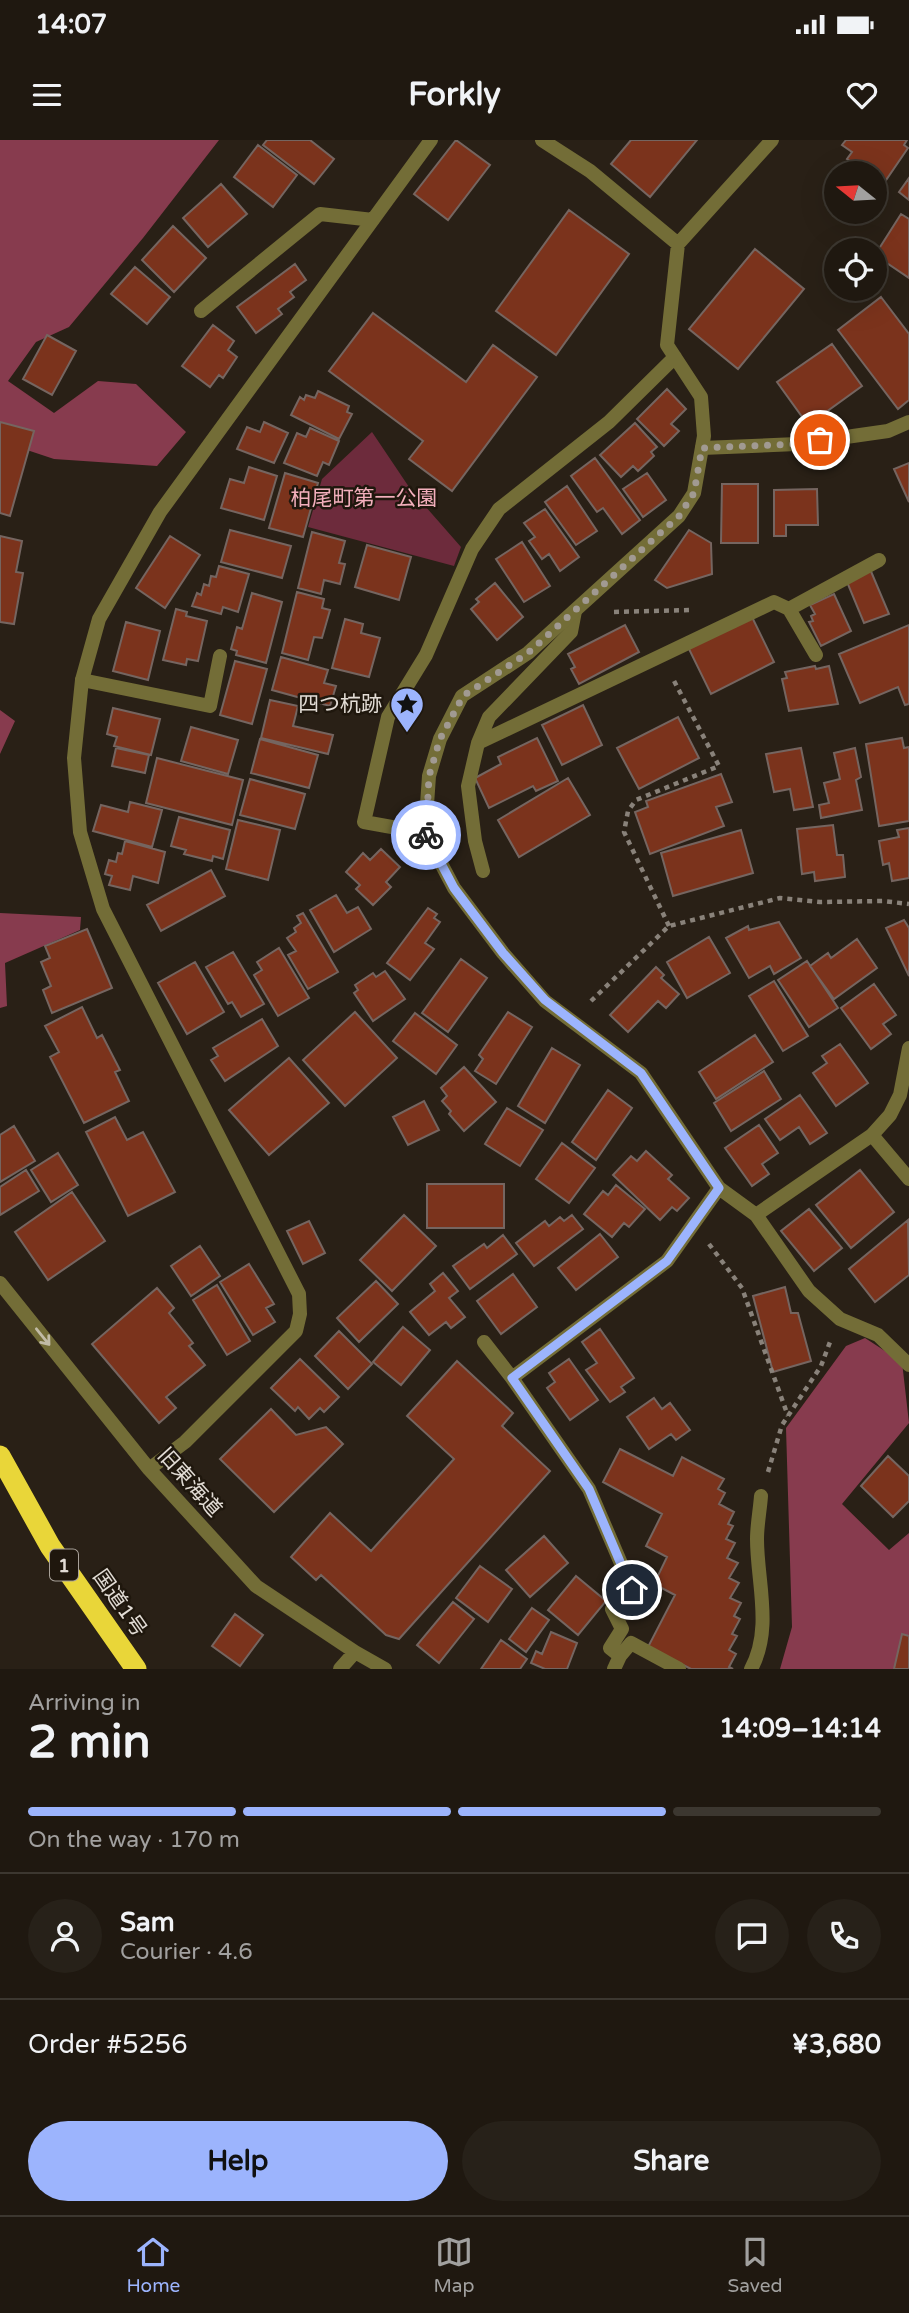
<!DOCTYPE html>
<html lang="en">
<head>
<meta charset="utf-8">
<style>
	:root { --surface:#1f1810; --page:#272119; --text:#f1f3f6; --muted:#a1a09f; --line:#3c3730; --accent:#9cb4fd }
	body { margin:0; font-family:"Varela Round","Noto Sans JP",sans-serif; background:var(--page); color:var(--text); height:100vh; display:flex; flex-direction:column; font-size:26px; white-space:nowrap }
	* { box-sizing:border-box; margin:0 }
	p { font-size:23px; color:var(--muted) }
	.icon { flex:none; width:38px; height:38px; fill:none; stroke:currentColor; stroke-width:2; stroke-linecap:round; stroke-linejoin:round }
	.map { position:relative; height:1529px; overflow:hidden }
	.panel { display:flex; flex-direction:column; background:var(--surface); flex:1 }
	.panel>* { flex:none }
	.needle { width:46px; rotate:288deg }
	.buttons { position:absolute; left:824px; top:21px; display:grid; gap:14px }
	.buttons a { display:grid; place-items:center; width:63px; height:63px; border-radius:50%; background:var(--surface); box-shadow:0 7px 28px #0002,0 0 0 2px var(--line); font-size:35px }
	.pin { position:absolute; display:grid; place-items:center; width:60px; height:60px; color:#fff; margin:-30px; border:4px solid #fff; border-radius:50%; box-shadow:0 2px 7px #0007 }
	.courier { position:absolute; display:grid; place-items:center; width:70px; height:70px; margin:-35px; border:5px solid #9cb4fd; border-radius:50%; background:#fff; color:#222; box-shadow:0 2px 9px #0007 }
	.summary em { font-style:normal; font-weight:700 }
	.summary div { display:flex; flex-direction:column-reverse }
	.summary { display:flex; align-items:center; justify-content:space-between; height:119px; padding:0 28px }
	h1 { font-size:46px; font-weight:700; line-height:52px }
	.bar { display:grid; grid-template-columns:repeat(4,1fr); gap:10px 7px; align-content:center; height:84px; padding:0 28px }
	.bar i { height:9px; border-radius:5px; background:var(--line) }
	.bar .on { background:var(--accent) }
	.bar p { grid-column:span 4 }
	.line { display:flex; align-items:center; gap:18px; padding:0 28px; border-top:2px solid var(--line) }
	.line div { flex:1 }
	.round { display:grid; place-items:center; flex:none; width:74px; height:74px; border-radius:37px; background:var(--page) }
	.button { display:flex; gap:14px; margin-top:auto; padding:14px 28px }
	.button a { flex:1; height:80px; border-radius:42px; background:var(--accent); color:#111; font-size:28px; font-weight:700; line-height:80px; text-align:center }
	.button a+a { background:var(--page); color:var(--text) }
	.status { display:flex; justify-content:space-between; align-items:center; height:49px; padding:0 35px; background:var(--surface); direction:ltr }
	.status svg { height:19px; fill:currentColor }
	header { display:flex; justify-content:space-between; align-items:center; height:91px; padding:0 28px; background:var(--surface); font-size:32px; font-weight:700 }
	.tab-bar { display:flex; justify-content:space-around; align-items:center; height:98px; border-top:2px solid var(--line); background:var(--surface); font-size:19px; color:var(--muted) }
	.tab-bar a { display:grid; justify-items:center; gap:4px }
	.tab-bar .on { color:var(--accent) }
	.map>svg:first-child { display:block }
	.green { fill:#6d2b3c }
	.forest { fill:#873b4e }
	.building { fill:#7b331c; stroke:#756560; stroke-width:2 }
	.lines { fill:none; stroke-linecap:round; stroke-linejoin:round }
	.path { stroke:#89827a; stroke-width:4.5; stroke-dasharray:5 5; stroke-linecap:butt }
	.lane { stroke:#736d37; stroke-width:14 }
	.street { stroke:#736d37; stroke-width:14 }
	.highway { stroke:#e9d639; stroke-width:21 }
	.oneway { stroke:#c1bba6 }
	.done { stroke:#a19a92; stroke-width:7; stroke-dasharray:0 12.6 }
	.route { stroke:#9cb4fd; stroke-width:9 }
	.labels { text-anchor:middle; stroke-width:5; stroke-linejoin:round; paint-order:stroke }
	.shield { fill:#1f170d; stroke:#a8a199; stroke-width:2 }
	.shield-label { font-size:19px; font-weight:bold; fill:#e2dcd5 }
	.park-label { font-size:21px; fill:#f3afbc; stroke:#1f170d }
	.poi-label { font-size:21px; fill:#e2dcd5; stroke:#1f170d; text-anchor:end }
	.street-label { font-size:21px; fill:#e2dcd5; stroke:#1f170d }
</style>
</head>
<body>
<div class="status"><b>14:07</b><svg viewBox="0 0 49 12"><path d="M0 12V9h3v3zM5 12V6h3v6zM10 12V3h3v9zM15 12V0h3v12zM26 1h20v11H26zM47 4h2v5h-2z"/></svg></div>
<header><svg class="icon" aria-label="menu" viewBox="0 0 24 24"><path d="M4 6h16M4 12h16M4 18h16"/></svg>Forkly<svg class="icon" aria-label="heart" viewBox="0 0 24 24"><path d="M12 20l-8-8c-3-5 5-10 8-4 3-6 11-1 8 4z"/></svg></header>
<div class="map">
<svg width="909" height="1529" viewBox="0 0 909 1529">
	<rect width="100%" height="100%" fill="#292016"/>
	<!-- green -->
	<path class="green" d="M372,292L411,350L461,407L454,426L308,387L322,339Z"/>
	<!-- forest -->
	<path class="forest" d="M0,0H219L143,98L69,187L36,202L8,241L54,273L98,241L136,244L186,292L157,326L54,319L0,301Z
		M0,570L15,581L0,614Z
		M0,773L81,777L80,790L5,823L7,866L0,868Z
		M865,1198L902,1222L909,1283L842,1364L889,1410L909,1393V1501L896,1529H780L792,1487L786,1288L846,1206Z"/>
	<!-- building -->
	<path class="building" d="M267,0H310L334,19L314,44L263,5Z
		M456,0L490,25L448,80L414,54Z
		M631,0H697L650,57L611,24Z
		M846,0H907L904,5L908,8L884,43L875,37V33H869L847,19L852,12L842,5Z
		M258,5L297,35L273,67L234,37Z
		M909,38V60L899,52Z
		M221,44L247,74L208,107L183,78Z
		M569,70L629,114L556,215L496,171Z
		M901,74L909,79V138L875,115Z
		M173,86L206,118L174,152L142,120Z
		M755,109L804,149L738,229L689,189Z
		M295,124L306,140L290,152L294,157L278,169L282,174L256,193L237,167Z
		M135,127L170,157L147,184L111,154Z
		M881,157L909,194V260L898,269L838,190Z
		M373,173L466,242L493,205L537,237L452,351L409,319L423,301L329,231Z
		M213,185L234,201L228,210L237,217L223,238L219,235L210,247L182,226Z
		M47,195L76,211L52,255L23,239Z
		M832,204L862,246L808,285L777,242Z
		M667,249L686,269L671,284L679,291L664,306L637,279Z
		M318,251L349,266L347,272L352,274L339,299L291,275L300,257L304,260L306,255L315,258Z
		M0,282L34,291L10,376L0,373Z
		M264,282L288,293L274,323L237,309L247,287L260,292Z
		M635,283L657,307L651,312L654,316L638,331L633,326L621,337L600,315Z
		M310,288L339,301L329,325L323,322L317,336L284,323L297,293L306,297Z
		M595,318L640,380L622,394L603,368L597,372L571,336Z
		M909,323V362L894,329Z
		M249,327L277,336L264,380L221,368L230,339L244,343Z
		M285,333L318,343L303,397L269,388Z
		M647,333L666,360L643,377L623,349Z
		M722,344H758V403H721Z
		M567,346L597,391L576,405L545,362Z
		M817,349L818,385H786V396H774V350Z
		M545,369L579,417L560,431L549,414L542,419L529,401L535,397L524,383Z
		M230,390L291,406L282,438L221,422Z
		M689,390L711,403L712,434L667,448L655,440Z
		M312,392L345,401L339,423L345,424L340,444L324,440L321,454L298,448Z
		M0,396L22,401L16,432L23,433L14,484L0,482Z
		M170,396L200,415L165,468L136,448Z
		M522,402L550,446L524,462L496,419Z
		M367,405L411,417L399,460L355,447Z
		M219,426L249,434L238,472L223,467L221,474L192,466L197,453L201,455L204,444L209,446L211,436L216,437Z
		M870,429L889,474L864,483L847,442Z
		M495,443L523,477L497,500L471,469L479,462L476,459Z
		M297,452L324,459L322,468L330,470L322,498L314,497L308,520L282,513Z
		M252,453L282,462L266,523L236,515L237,511L231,509L237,487L242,489Z
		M834,454L851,491L821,506L809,482L813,481L811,476L815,474L810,465Z
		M176,469L187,472L186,476L207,481L198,521L187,519L186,525L163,520Z
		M751,475L774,522L711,554L688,507Z
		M345,479L363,484L361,493L380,498L369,537L332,528Z
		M126,482L160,491L148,540L113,531Z
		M625,485L639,512L579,544L571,529L575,527L568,514Z
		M909,485V564L905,565L898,547L860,563L839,514Z
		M281,517L328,530L324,543L336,546L330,566L272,550Z
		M235,521L267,529L252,584L220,575Z
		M815,526L816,529L829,526L838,564L789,571L782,539L787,538L785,532Z
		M270,560L298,566L293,586L333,595L328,614L261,598Z
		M583,565L602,605L562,625L542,585Z
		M113,568L160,579L151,615L114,606L117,597L107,594Z
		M678,577L699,618L639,649L617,608Z
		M191,587L238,600L228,634L181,621Z
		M537,598L558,641L536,651L533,646L489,668L475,638L501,624L498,617Z
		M902,598L904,608L909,607V681L879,686L866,604Z
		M260,599L318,615L309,648L251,633Z
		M116,608L149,615L145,633L112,626Z
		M801,608L813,667L794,670L790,649L774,652L766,614Z
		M855,608L861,637L856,640L862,670L821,678L819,665L829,663L824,643L840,639L834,613Z
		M157,618L243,640L232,685L146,663Z
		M721,634L732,662L716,667L724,686L650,714L635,672L648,667L646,661Z
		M568,638L590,675L519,717L498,680Z
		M250,639L305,654L295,689L240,675Z
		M130,662L162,670L152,707L93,691L101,665L128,672Z
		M179,677L230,690L223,719L213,716L212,721L184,714L186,710L171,706Z
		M238,680L280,690L268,740L226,729Z
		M833,685L837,715H843L845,737L815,741L814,732L802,734L797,689Z
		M909,688V738L892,741L889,723L883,725L879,701L899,697L897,690Z
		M741,690L753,733L673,756L661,713Z
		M125,701L165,712L158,743L133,736L130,750L109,745L112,736L105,734L109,720L116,722L118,713L122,714Z
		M381,709L400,727L386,742L391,747L373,765L356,749L360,745L346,732L363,713L370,720Z
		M211,730L225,756L161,791L147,765Z
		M336,755L347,773L358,767L371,789L334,812L310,770Z
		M428,768L437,774L434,778L440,782L425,803L434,809L410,840L387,823Z
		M303,773L338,832L308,849L288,815L296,811L287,798L296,792L294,788L301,783L297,776Z
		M904,780L909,788V836L886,788Z
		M779,782L801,818L774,834L770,826L749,838L726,798L748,786L749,790Z
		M87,789L112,848L52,873L43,850L51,846L41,822L50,818L45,806Z
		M709,797L730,833L687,858L667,822Z
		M857,799L877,828L834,859L810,826L828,813L831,818Z
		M279,808L309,858L278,876L254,835L262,830L257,822Z
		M233,812L264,864L241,877L232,862L228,864L206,827Z
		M461,819L487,838L448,892L422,873Z
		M807,821L838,868L809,887L778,840Z
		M195,822L224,872L187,894L158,843Z
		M656,827L664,835L661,838L679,854L666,868L658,861L628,892L610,875Z
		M385,831L405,859L373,881L354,853L358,850L355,845L373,833L376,837Z
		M774,841L808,896L783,911L749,856Z
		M874,844L896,875L883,884L891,894L871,909L841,868Z
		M82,867L97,898L102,895L120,930L115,932L129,961L84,983L50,917L59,912L45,886Z
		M355,872L397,918L345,966L303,920Z
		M508,872L532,887L496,944L475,931L483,919L479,915Z
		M415,873L457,905L436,934L393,901Z
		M262,879L278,906L225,941L211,920L218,916L213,908Z
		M755,895L773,922L716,959L699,932Z
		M840,904L868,943L836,966L813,933L827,923L822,916Z
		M552,908L580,925L545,983L518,966Z
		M289,918L329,963L269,1015L229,970Z
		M464,927L496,962L464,991L449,974L451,971L442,961L447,956L441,948Z
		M764,931L781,959L731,991L714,963Z
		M608,950L632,968L596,1020L572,1002Z
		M800,955L827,993L810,1004L799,987L780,1000L765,979Z
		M424,961L439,990L408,1005L393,977Z
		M507,968L543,990L520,1026L485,1004Z
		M115,977L127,1000L143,992L175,1052L128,1076L86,992Z
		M759,985L778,1013L762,1024L769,1034L752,1046L725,1008Z
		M14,986L35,1021L0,1042V995Z
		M562,1003L595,1028L569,1063L536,1039Z
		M646,1011L672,1035L668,1039L689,1058L677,1071L672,1067L660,1080L613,1035L631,1016L637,1021Z
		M58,1013L78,1045L51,1062L31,1030Z
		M26,1030L39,1051L0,1075V1047Z
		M860,1030L894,1072L851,1108L816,1065Z
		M427,1044H504V1088H427Z
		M616,1045L645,1069L629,1087L624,1083L612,1097L584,1074L603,1051L608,1055Z
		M72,1052L105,1101L48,1140L15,1092Z
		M809,1069L842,1108L814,1131L781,1091Z
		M404,1075L436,1106L392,1151L360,1120Z
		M572,1075L583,1089L534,1126L516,1103L545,1081L549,1086L560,1077L564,1081Z
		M908,1080L909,1135L875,1162L849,1129Z
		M309,1081L325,1113L303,1124L287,1091Z
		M600,1094L618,1117L576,1150L558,1128Z
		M503,1095L517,1114L470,1149L453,1126L484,1104L487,1108Z
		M200,1106L220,1136L191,1156L171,1126Z
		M249,1124L274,1164L266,1168L275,1182L253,1195L220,1142Z
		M443,1133L458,1151L449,1158L465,1177L451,1188L446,1182L429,1195L410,1172L435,1151L430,1144Z
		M513,1134L537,1167L501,1194L477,1161Z
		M376,1141L398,1164L359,1202L337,1178Z
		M217,1145L250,1201L227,1215L193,1160Z
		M785,1147L791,1173H798L811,1221L773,1232L753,1156Z
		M157,1148L174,1168L169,1173L193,1203L189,1206L205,1225L166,1257L176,1268L159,1283L92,1204Z
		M403,1187L430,1210L401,1245L373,1222Z
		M600,1189L634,1238L621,1247L625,1252L610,1262L586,1230L597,1223L582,1202Z
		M339,1191L372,1224L348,1249L315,1216Z
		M300,1219L339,1257L324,1272L320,1268L309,1279L298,1267L295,1271L271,1248Z
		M569,1219L598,1260L570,1280L547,1248L555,1242L549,1233Z
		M457,1221L513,1273L502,1286L550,1331L399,1499L386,1495L321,1435L316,1440L291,1417L330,1373L371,1411L454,1319L407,1276Z
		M654,1258L662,1269L670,1263L690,1290L676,1300L671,1294L649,1309L627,1277Z
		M271,1269L296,1295L326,1287L343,1304L274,1372L220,1319Z
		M620,1309L673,1336L682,1317L724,1339L718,1349L725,1353L719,1364L734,1372L728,1384L733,1386L726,1399L735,1403L727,1418L738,1423L729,1438L739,1443L730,1458L741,1463L734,1476L740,1479L732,1494L737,1496L729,1510L736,1514L729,1527L733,1529H691L648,1507L675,1455L654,1444L667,1417L646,1406L662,1374L603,1342Z
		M888,1316L909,1336V1361L893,1377L861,1346Z
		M544,1396L568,1423L530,1457L506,1430Z
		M480,1426L512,1449L488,1482L456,1458Z
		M576,1436L606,1461L578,1495L548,1470Z
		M453,1462L474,1479L439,1523L417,1505Z
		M532,1468L549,1480L526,1512L509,1499Z
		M235,1474L263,1495L240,1526L212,1506Z
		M551,1492L577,1503L567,1529H545L531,1523L536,1511L542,1514Z
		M902,1494L909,1496V1529H894Z
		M501,1500L527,1519L520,1529H481Z"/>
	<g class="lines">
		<!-- path -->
		<path class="path" d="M614,472L693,470
			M669,786L624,692L628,671L636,660L719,626L673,539
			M591,861L669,786L780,758L820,762L883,761L909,764
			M709,1104L742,1148L788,1276
			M768,1332L782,1285L821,1226L830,1202"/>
		<!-- lane -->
		<path class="lane" d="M702,308L797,304L888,291L909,282
			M789,469L879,420
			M82,540L210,566L220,516
			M478,603L774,462L789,469L816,515
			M483,731L475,701L468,646L478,603L489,577L571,492L575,471
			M620,1516L610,1508L622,1489L612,1469L632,1450
			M614,1529L620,1516L631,1503L679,1529
			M751,1529C773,1489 757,1442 757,1399C757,1385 760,1370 761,1356"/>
		<!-- street -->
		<path class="street" d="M542,0L590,31L678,104
			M772,0L678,104L667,205L701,257L704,296L694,353L679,376L528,513L462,556L440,599L429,636L425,693L454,748L503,813L545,861L641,933L719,1048L756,1075L809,1151L840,1179L878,1195L909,1225
			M201,171L320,74L373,80
			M425,693L364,682L388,577L426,515L472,409L499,369L609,282L675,217
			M872,995L909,1039
			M756,1075L872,995L890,975L900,955L909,908
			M0,1143L149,1329L256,1446L355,1512L385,1529
			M484,1202L512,1238
			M149,1329L185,1302L296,1191L300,1174L299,1154L103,769L80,692L74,618L82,540L99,479L160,372L431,0
			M641,1470L589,1349L512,1238L667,1121L719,1048
			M340,1529L355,1512"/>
		<!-- highway -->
		<path class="highway" d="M0,1316L50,1406L136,1529"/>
	</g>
	<!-- one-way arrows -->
	<defs><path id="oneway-shaft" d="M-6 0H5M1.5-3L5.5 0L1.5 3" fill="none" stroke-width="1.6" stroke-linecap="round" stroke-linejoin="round" transform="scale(1.75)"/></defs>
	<use class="oneway" href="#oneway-shaft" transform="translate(43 1197) rotate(51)"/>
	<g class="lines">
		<!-- done -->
		<path class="done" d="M426,695L429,636L440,599L463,556L528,513L679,376L694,353L702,308L797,304L820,300"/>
		<!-- route -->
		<path class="route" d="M426,695L454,748L503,813L545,860L641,933L719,1048L667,1121L512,1238L589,1349L632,1450"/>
	</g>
	<!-- icons -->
	<defs>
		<g id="sight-pin" transform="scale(1.75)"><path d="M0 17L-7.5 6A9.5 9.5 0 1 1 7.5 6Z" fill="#9cb4fd" stroke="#1f170d"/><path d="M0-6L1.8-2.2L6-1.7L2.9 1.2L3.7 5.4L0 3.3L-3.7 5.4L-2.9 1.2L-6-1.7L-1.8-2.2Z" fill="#111"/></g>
	</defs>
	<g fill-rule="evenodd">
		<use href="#sight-pin" x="407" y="564"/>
	</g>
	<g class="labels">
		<!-- shield labels -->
		<rect class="shield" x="50" y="1409.5" width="28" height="31" rx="5"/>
		<g class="shield-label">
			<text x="64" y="1432">1</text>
		</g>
		<!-- park labels -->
		<g class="park-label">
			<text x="364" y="365">柏尾町第一公園</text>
		</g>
		<!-- poi labels -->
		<g class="poi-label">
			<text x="382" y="571">四つ杭跡</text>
		</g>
		<!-- street labels -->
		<g class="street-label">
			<text transform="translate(190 1342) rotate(48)" y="7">旧東海道</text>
			<text transform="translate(120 1463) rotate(55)" y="7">国道1号</text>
		</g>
	</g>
</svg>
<div class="buttons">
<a><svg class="needle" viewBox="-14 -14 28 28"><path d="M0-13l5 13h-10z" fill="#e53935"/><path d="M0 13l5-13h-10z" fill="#a1a09f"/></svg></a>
<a><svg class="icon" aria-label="locate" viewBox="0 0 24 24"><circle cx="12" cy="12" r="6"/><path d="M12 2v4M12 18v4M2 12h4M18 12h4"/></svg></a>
</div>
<div class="pin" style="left:820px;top:300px;background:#ea580c"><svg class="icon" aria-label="bag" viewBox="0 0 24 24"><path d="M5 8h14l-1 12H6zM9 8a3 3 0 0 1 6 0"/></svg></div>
<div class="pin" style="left:632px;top:1450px;background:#1f2937"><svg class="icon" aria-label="home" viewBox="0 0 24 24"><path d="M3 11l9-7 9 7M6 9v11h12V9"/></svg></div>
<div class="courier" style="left:426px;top:695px"><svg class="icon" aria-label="bike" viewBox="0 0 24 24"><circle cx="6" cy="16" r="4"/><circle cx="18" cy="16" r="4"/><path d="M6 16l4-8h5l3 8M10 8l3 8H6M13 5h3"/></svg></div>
</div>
<section class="panel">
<div class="summary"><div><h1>2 min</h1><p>Arriving in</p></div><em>14:09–14:14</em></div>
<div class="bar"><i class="on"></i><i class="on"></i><i class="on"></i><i></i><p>On the way · 170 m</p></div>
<div class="line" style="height:126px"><a class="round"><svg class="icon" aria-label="person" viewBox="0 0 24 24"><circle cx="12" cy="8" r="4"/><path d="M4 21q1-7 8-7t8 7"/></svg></a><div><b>Sam</b><p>Courier · 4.6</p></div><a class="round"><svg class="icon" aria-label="chat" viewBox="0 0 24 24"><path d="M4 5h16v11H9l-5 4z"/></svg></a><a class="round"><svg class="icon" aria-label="phone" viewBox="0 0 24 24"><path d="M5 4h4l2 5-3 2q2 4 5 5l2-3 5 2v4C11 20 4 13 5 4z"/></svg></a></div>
<div class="line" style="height:91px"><div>Order #5256</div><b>¥3,680</b></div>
<div class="button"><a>Help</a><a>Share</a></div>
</section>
<nav class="tab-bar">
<a class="on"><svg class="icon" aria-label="home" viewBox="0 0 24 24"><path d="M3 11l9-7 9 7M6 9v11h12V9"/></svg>Home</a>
<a><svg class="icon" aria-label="map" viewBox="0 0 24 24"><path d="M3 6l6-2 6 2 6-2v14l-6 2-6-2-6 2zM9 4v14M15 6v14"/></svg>Map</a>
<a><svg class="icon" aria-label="saved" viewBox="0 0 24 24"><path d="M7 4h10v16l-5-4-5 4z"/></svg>Saved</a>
</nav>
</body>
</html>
